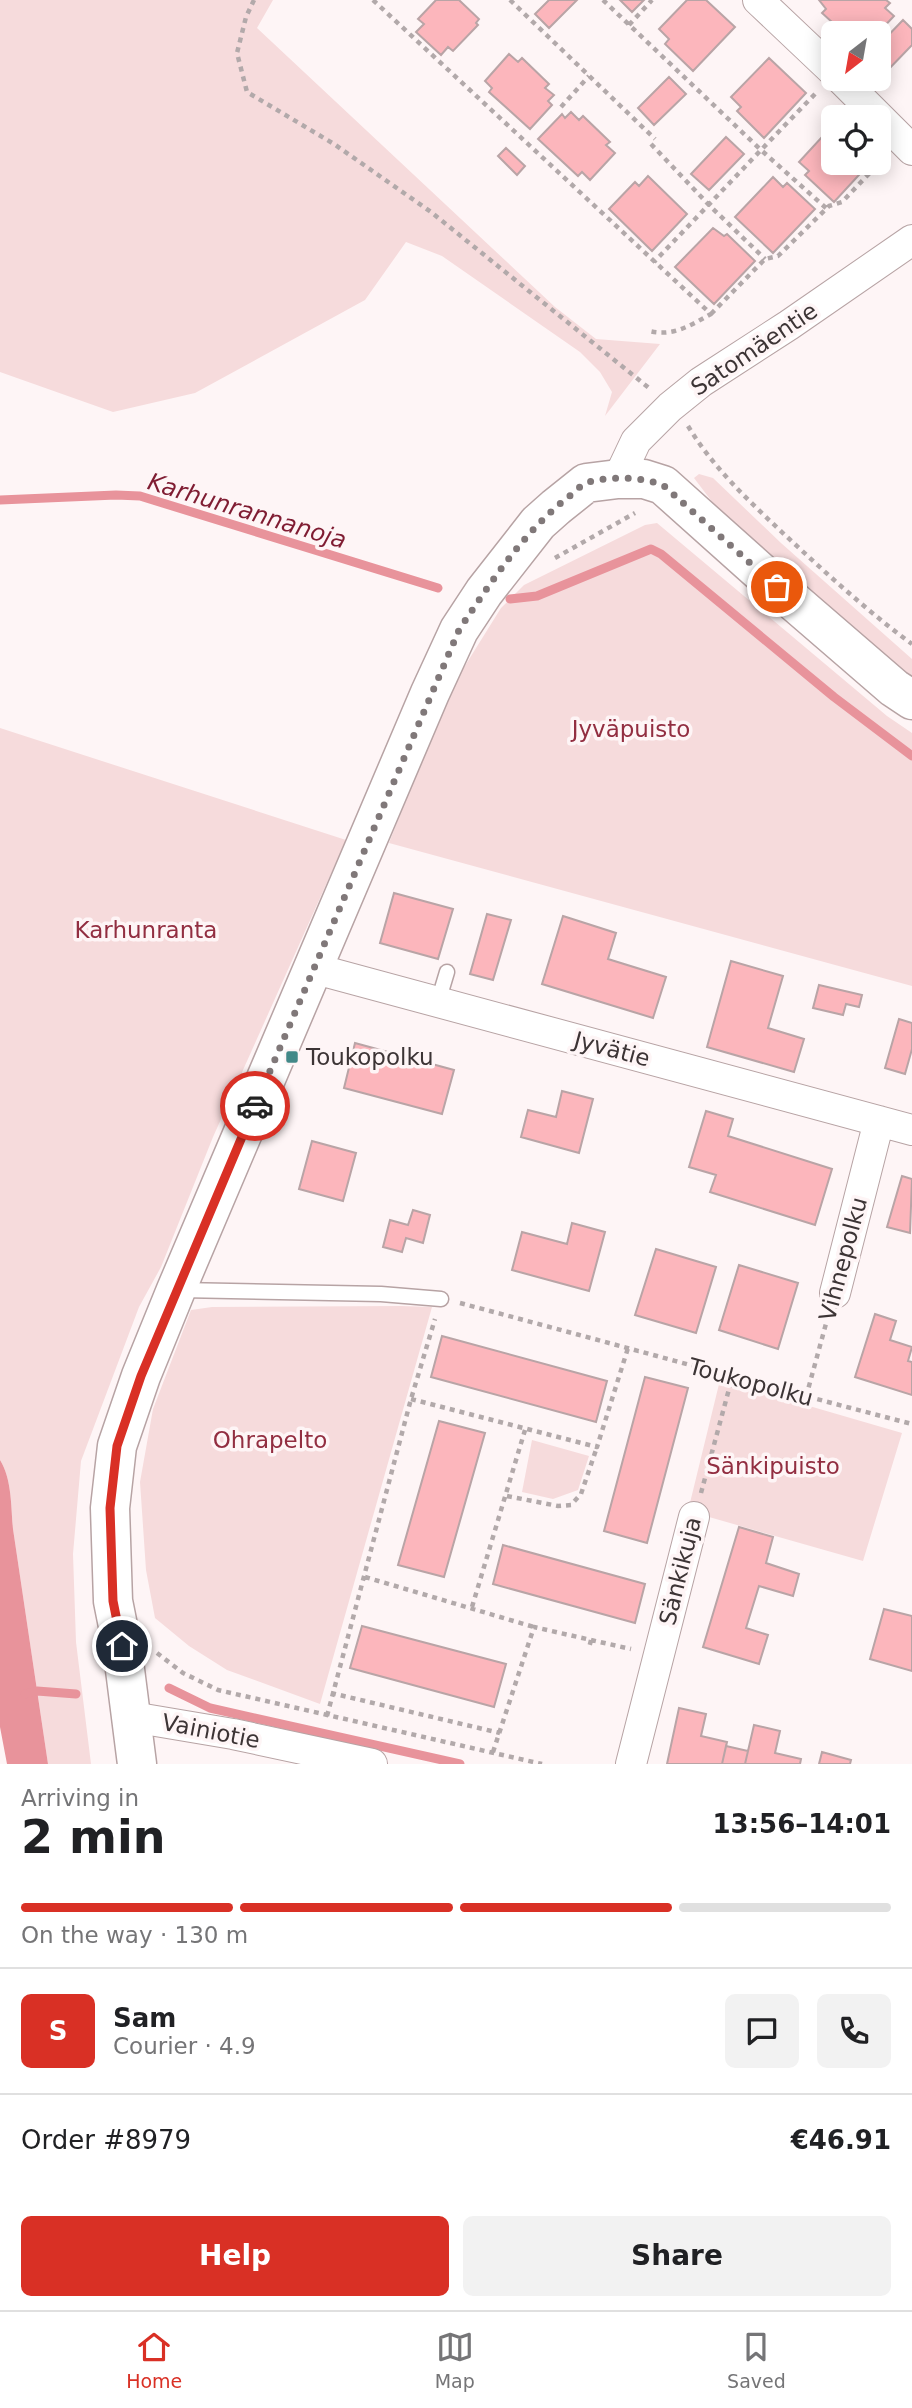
<!DOCTYPE html>
<html lang="en">
<head>
<meta charset="utf-8">
<style>
	:root { --surface:#fff; --page:#f2f2f2; --text:#202124; --muted:#757577; --line:#e0e0e0; --accent:#d93025 }
	body { margin:0; font-family:"DejaVu Sans",sans-serif; background:var(--page); color:var(--text); height:100vh; display:flex; flex-direction:column; font-size:26px; white-space:nowrap }
	* { box-sizing:border-box; margin:0 }
	p { font-size:23px; color:var(--muted) }
	.icon { flex:none; width:38px; height:38px; fill:none; stroke:currentColor; stroke-width:2; stroke-linecap:round; stroke-linejoin:round }
	.map { position:relative; height:1764px; overflow:hidden }
	.drawer { display:flex; flex-direction:column; background:var(--surface); flex:1 }
	.drawer>* { flex:none }
	.needle { width:46px; rotate:211deg }
	.fabs { position:absolute; left:821px; top:21px; display:grid; gap:14px }
	.fabs a { display:grid; place-items:center; width:70px; height:70px; border-radius:10px; background:var(--surface); box-shadow:0 4px 18px #0003; font-size:35px }
	.pin { position:absolute; display:grid; place-items:center; width:60px; height:60px; color:#fff; margin:-30px; border:4px solid #fff; border-radius:50%; box-shadow:0 2px 7px #0007 }
	.courier { position:absolute; display:grid; place-items:center; width:70px; height:70px; margin:-35px; border:5px solid #d93025; border-radius:50%; background:#fff; color:#222; box-shadow:0 2px 9px #0007 }
	.overview em { font-style:normal; font-weight:800 }
	.overview div { display:flex; flex-direction:column-reverse }
	.overview { display:flex; align-items:center; justify-content:space-between; height:119px; padding:0 21px }
	h1 { font-size:46px; font-weight:800; line-height:52px }
	.bar { display:grid; grid-template-columns:repeat(4,1fr); gap:10px 7px; align-content:center; height:84px; padding:0 21px }
	.bar i { height:9px; border-radius:5px; background:var(--line) }
	.bar .active { background:var(--accent) }
	.bar p { grid-column:span 4 }
	.line { display:flex; align-items:center; gap:18px; padding:0 21px; border-top:2px solid var(--line) }
	.line div { flex:1 }
	.round { display:grid; place-items:center; flex:none; width:74px; height:74px; border-radius:10px; background:var(--page) }
	.cta { display:flex; gap:14px; margin-top:auto; padding:14px 21px }
	.cta a { flex:1; height:80px; border-radius:10px; background:var(--accent); color:#fff; font-size:28px; font-weight:800; line-height:80px; text-align:center }
	.cta a+a { background:var(--page); color:var(--text) }
	.dock { display:flex; justify-content:space-around; align-items:center; height:98px; border-top:2px solid var(--line); background:var(--surface); font-size:19px; color:var(--muted) }
	.dock a { display:grid; justify-items:center; gap:4px }
	.dock .active { color:var(--accent) }
	.map>svg:first-child { display:block }
	.green { fill:#f6dbdc }
	.water { fill:#e8939b }
	.lines { fill:none; stroke-linecap:round; stroke-linejoin:round }
	.stream { stroke:#e8939b; stroke-width:9 }
	.building { fill:#fcb6bc; stroke:#b9a4a6; stroke-width:2 }
	.lane-casing { stroke:#b7a3a4; stroke-width:17 }
	.street-casing { stroke:#b7a3a4; stroke-width:32 }
	.secondary-casing { stroke:#b7a3a4; stroke-width:41 }
	.path { stroke:#b2a9aa; stroke-width:4.5; stroke-dasharray:5 5; stroke-linecap:butt }
	.lane { stroke:#fff; stroke-width:14 }
	.street { stroke:#fff; stroke-width:30 }
	.secondary { stroke:#fff; stroke-width:38 }
	.done { stroke:#807879; stroke-width:7; stroke-dasharray:0 12.6 }
	.route { stroke:#d93025; stroke-width:9 }
	.poi-dot { fill:#428988; stroke:#fef5f6; stroke-width:2.5 }
	.labels { text-anchor:middle; stroke-width:7; stroke-linejoin:round; paint-order:stroke }
	.street-label { font-size:23px; fill:#3c3435; stroke:#fef5f6 }
	.park-label { font-size:23px; fill:#922e41; stroke:#fef5f6 }
	.poi-label { font-size:23px; fill:#3c3435; stroke:#fef5f6; text-anchor:start }
	.water-label { font-size:24px; font-style:italic; fill:#7f1c32; stroke:#fef5f6 }
</style>
</head>
<body>
<div class="map">
<svg width="912" height="1764" viewBox="0 0 912 1764">
	<rect width="100%" height="100%" fill="#fef5f6"/>
	<!-- green -->
	<path class="green" d="M0,0H273L257,28L555,307L596,339L660,344L605,416L612,392L600,372L580,352L442,256L406,242L365,300L195,393L113,412L0,372Z
		M699,474L713,478L781,543L912,659V679L852,630L713,503L694,478Z
		M657,523L887,716L912,733V986L389,843L448,693L501,608L524,585L645,525Z
		M0,728L346,840L213,1137L161,1267L139,1307L81,1461L73,1554L76,1642L91,1764H48L13,1529C11,1507 12,1479 0,1460Z
		M401,1306L432,1307L320,1704L227,1670L189,1646L155,1618L146,1570L140,1482L153,1409L191,1310L212,1307Z
		M720,1380L902,1433L863,1561L688,1511Z
		M532,1440L589,1456L578,1490L553,1499L522,1492Z"/>
	<!-- water -->
	<path class="water" d="M0,1460C12,1479 11,1507 13,1529L48,1764H7L0,1727Z"/>
	<g class="lines">
		<!-- stream -->
		<path class="stream" d="M0,500L116,495L140,496L438,588
			M510,599L537,596L651,549L661,554L834,697L912,756
			M169,1688L210,1708L460,1764
			M25,1694L37,1691L76,1694"/>
	</g>
	<!-- building -->
	<path class="building" d="M436,0H459L479,19L476,23L478,25L453,51L448,47L441,55L416,32L424,24L418,19Z
		M549,0H577L549,28L535,14Z
		M620,0H644L632,12Z
		M687,0H706L735,27L693,71L665,44L669,39L659,29Z
		M819,0H886L890,3L885,8L894,16L878,33H844L822,13L826,9Z
		M903,20L912,29V45L885,73L878,66V46Z
		M509,54L518,62L522,58L549,84L545,88L554,95L548,101L552,105L530,129L489,92L492,88L485,81Z
		M769,58L806,93L764,138L737,111L741,107L731,97Z
		M669,77L686,94L654,125L638,108Z
		M571,112L579,120L583,116L610,142L606,145L615,153L590,180L582,172L578,176L538,139L562,114L565,118Z
		M833,125V163H870L834,202L805,175L809,171L799,162Z
		M726,137L744,154L709,190L691,174Z
		M506,148L525,166L517,175L498,156Z
		M648,176L687,214L652,251L609,209L635,182L639,186Z
		M773,177L783,187L787,183L815,209L773,253L735,217Z
		M713,228L724,236L727,234L755,261L714,304L675,267Z
		M394,893L453,909L438,959L380,943Z
		M487,914L511,920L493,980L470,974Z
		M563,916L616,933L608,959L666,977L653,1018L542,984Z
		M731,961L783,976L768,1028L804,1039L794,1072L707,1047Z
		M819,985L862,995L859,1007L846,1004L843,1015L813,1008Z
		M899,1019L912,1023V1049L905,1074L885,1068Z
		M355,1043L454,1070L442,1114L344,1088Z
		M562,1091L593,1099L579,1153L521,1137L528,1110L556,1117Z
		M706,1111L733,1119L728,1136L832,1169L815,1225L710,1192L716,1175L689,1167Z
		M312,1141L356,1153L343,1201L299,1189Z
		M902,1176L912,1179L910,1233L887,1227Z
		M413,1210L430,1215L423,1243L406,1238L402,1252L383,1247L390,1220L408,1225Z
		M572,1223L605,1232L589,1291L512,1270L522,1232L567,1244Z
		M656,1249L716,1267L696,1333L635,1315Z
		M739,1265L798,1283L778,1349L719,1330Z
		M875,1314L896,1321L890,1340L912,1347L908,1361L912,1362V1395L855,1377Z
		M442,1336L607,1381L596,1422L431,1377Z
		M645,1377L688,1388L647,1543L604,1531Z
		M439,1421L485,1433L444,1577L398,1565Z
		M739,1527L773,1537L766,1563L799,1574L793,1596L759,1586L746,1628L768,1635L759,1664L703,1647Z
		M503,1545L645,1584L635,1623L493,1584Z
		M884,1609L912,1616V1671L870,1659Z
		M362,1626L506,1664L494,1707L350,1668Z
		M679,1708L706,1714L701,1736L727,1742L722,1764H667Z
		M754,1725L780,1731L775,1753L801,1759L800,1764H745Z
		M726,1746L748,1751L745,1764H722Z
		M822,1752L851,1760L850,1764H819Z"/>
	<g class="lines">
		<!-- lane casing -->
		<g class="lane-casing">
			<path id="lane" d="M438,1002L447,972
				M180,1290L381,1294L441,1299"/>
		</g>
		<!-- street casing -->
		<g class="street-casing">
			<path id="street" d="M758,0L833,71
				M841,79L912,150
				M618,479L636,441L670,407L701,382L789,325L912,240
				M312,968L912,1130
				M835,1293L879,1121
				M132,1717L233,1734L372,1764
				M631,1764L694,1517"/>
		</g>
		<!-- secondary casing -->
		<g class="secondary-casing">
			<path id="secondary" d="M137,1764L122,1646L113,1601L110,1508L117,1446L141,1376L176,1290L430,693L459,630L484,592L538,523L556,507L586,483L618,479H644L663,485L777,587L894,688L912,700"/>
		</g>
		<!-- path -->
		<path class="path" d="M254,0L246,17L237,53L247,92L334,144L431,212L649,388
			M373,0L711,314C691,325 673,337 649,331
			M510,0L655,139
			M603,0L761,150L654,262
			M629,25L652,0
			M815,94L761,150L826,208
			M561,107L589,76
			M651,144L709,205L765,259
			M711,314L765,259L778,256L829,206L842,202L882,160
			M688,426C714,469 749,501 785,535C826,573 867,611 912,644
			M555,558L635,513
			M460,1303C611,1343 761,1385 912,1424
			M806,1397L827,1320
			M411,1399L597,1447L628,1348
			M701,1493L732,1378
			M507,1496L558,1506L571,1505L581,1494L597,1447
			M365,1577L534,1627
			M472,1607L525,1430
			M591,1640L631,1649
			M157,1653L183,1673L218,1690L542,1764
			M331,1693L500,1733
			M327,1716L411,1399L435,1319
			M493,1752L534,1627L591,1640L589,1648"/>
		<!-- lane -->
		<use href="#lane" class="lane"/>
		<!-- street -->
		<use href="#street" class="street"/>
		<!-- secondary -->
		<use href="#secondary" class="secondary"/>
	</g>
	<g class="lines">
		<!-- done -->
		<path class="done" d="M255,1106L459,630C490,583 523,533 567,498C574,493 581,484 589,482C613,476 640,477 663,485L777,587"/>
		<!-- route -->
		<path class="route" d="M122,1646L113,1601L110,1508L117,1446L141,1376L255,1106"/>
	</g>
	<!-- markers -->
	<rect class="poi-dot" x="285" y="1050" width="14" height="14" rx="3.5"/>
	<g class="labels">
		<!-- street labels -->
		<g class="street-label">
			<text transform="translate(754 349) rotate(-34)" y="8">Satomäentie</text>
			<text transform="translate(612 1049) rotate(15)" y="8">Jyvätie</text>
			<text transform="translate(843 1259) rotate(-75)" y="8">Vihnepolku</text>
			<text transform="translate(751 1382) rotate(15)" y="8">Toukopolku</text>
			<text transform="translate(680 1571) rotate(-76)" y="8">Sänkikuja</text>
			<text transform="translate(211 1731) rotate(11)" y="8">Vainiotie</text>
		</g>
		<!-- park labels -->
		<g class="park-label">
			<text x="631" y="737">Jyväpuisto</text>
			<text x="146" y="938">Karhunranta</text>
			<text x="270" y="1448">Ohrapelto</text>
			<text x="773" y="1474">Sänkipuisto</text>
		</g>
		<!-- poi labels -->
		<g class="poi-label">
			<text x="306" y="1065">Toukopolku</text>
		</g>
		<!-- water labels -->
		<g class="water-label">
			<text transform="translate(247 511) rotate(17)" y="8">Karhunrannanoja</text>
		</g>
	</g>
</svg>
<div class="fabs">
<a><svg class="needle" viewBox="-14 -14 28 28"><path d="M0-13l5 13h-10z" fill="#e53935"/><path d="M0 13l5-13h-10z" fill="#757577"/></svg></a>
<a><svg class="icon" aria-label="locate" viewBox="0 0 24 24"><circle cx="12" cy="12" r="6"/><path d="M12 2v4M12 18v4M2 12h4M18 12h4"/></svg></a>
</div>
<div class="pin" style="left:777px;top:587px;background:#ea580c"><svg class="icon" aria-label="bag" viewBox="0 0 24 24"><path d="M5 8h14l-1 12H6zM9 8a3 3 0 0 1 6 0"/></svg></div>
<div class="pin" style="left:122px;top:1646px;background:#1f2937"><svg class="icon" aria-label="home" viewBox="0 0 24 24"><path d="M3 11l9-7 9 7M6 9v11h12V9"/></svg></div>
<div class="courier" style="left:255px;top:1106px"><svg class="icon" aria-label="car" viewBox="0 0 24 24"><path d="M5 17H2v-5l4-1 3-4h7l3 4 3 1v5h-3M9 17h6M6 11h13"/><circle cx="7" cy="17" r="2"/><circle cx="17" cy="17" r="2"/></svg></div>
</div>
<section class="drawer">
<div class="overview"><div><h1>2 min</h1><p>Arriving in</p></div><em>13:56–14:01</em></div>
<div class="bar"><i class="active"></i><i class="active"></i><i class="active"></i><i></i><p>On the way · 130 m</p></div>
<div class="line" style="height:126px"><b class="round" style="background:var(--accent);color:#fff">S</b><div><b>Sam</b><p>Courier · 4.9</p></div><a class="round"><svg class="icon" aria-label="chat" viewBox="0 0 24 24"><path d="M4 5h16v11H9l-5 4z"/></svg></a><a class="round"><svg class="icon" aria-label="phone" viewBox="0 0 24 24"><path d="M5 4h4l2 5-3 2q2 4 5 5l2-3 5 2v4C11 20 4 13 5 4z"/></svg></a></div>
<div class="line" style="height:91px"><div>Order #8979</div><b>€46.91</b></div>
<div class="cta"><a>Help</a><a>Share</a></div>
</section>
<nav class="dock">
<a class="active"><svg class="icon" aria-label="home" viewBox="0 0 24 24"><path d="M3 11l9-7 9 7M6 9v11h12V9"/></svg>Home</a>
<a><svg class="icon" aria-label="map" viewBox="0 0 24 24"><path d="M3 6l6-2 6 2 6-2v14l-6 2-6-2-6 2zM9 4v14M15 6v14"/></svg>Map</a>
<a><svg class="icon" aria-label="saved" viewBox="0 0 24 24"><path d="M7 4h10v16l-5-4-5 4z"/></svg>Saved</a>
</nav>
</body>
</html>
